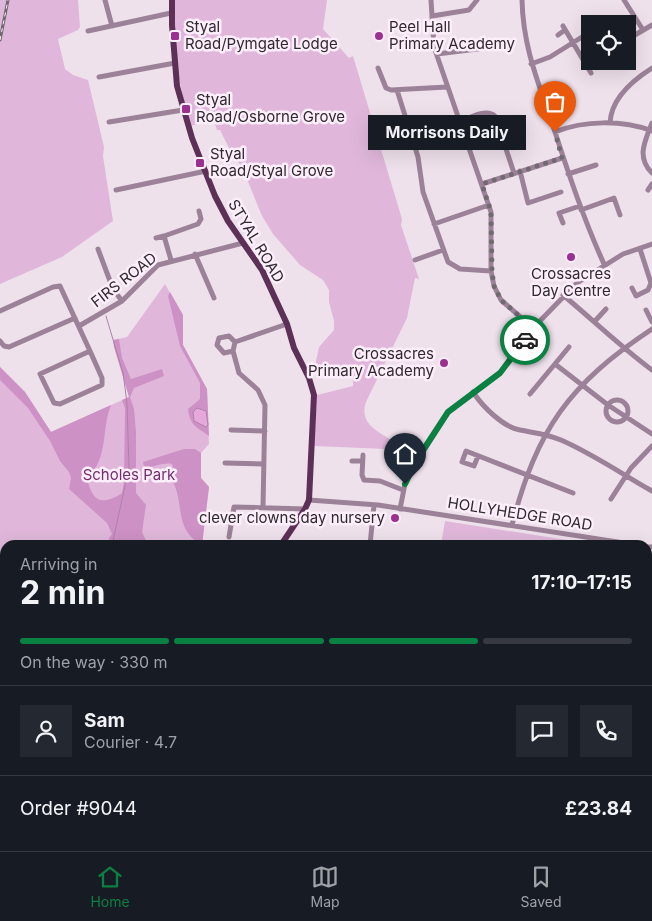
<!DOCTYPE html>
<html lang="en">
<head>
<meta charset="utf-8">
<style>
	:root { --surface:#171b24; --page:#242831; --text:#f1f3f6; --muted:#9ea1a6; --line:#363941; --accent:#0b8043 }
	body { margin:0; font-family:Inter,sans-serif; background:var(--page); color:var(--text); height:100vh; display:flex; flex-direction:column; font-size:19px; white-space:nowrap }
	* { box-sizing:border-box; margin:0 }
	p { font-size:16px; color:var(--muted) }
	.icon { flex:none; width:28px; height:28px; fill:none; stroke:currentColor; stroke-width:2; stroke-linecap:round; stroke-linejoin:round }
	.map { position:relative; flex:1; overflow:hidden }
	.drawer { position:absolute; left:0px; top:540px; width:652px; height:311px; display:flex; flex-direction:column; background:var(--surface); border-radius:15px 15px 0 0; box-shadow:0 5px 20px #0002 }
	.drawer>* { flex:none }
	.buttons { position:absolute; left:581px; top:15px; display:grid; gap:10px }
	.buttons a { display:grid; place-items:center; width:55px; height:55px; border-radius:0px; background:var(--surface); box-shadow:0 5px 20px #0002; font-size:25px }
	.pin { position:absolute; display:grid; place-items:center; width:42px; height:42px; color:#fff; margin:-51px -21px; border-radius:50% 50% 50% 0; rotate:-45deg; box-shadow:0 0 5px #0007 }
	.pin .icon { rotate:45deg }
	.courier { position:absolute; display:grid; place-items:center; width:50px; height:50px; margin:-25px; border:4px solid #0b8043; border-radius:50%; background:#fff; color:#222; box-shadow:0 1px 6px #0007 }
	.bubble { position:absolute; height:35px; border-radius:0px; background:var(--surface); box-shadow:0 5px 20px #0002; font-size:16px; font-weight:700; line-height:35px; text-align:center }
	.head em { font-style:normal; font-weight:700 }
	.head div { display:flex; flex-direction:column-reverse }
	.head { display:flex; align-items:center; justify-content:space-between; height:85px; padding:0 20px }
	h1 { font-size:32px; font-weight:700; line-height:38px }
	.bar { display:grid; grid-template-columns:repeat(4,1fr); gap:8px 5px; align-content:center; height:60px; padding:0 20px }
	.bar i { height:6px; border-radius:4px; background:var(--line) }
	.bar .current { background:var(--accent) }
	.bar p { grid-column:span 4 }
	.line { display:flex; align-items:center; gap:12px; padding:0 20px; border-top:1px solid var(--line) }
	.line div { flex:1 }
	.round { display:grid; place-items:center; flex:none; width:52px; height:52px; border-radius:0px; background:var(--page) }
	.tab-bar { display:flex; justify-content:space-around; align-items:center; height:70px; border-top:1px solid var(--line); background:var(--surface); font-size:14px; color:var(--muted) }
	.tab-bar a { display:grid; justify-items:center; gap:2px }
	.tab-bar .current { color:var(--accent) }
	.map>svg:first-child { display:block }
	.green { fill:#e0b7da }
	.forest { fill:#ce91c5 }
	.water { fill:#e5a7dc; stroke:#ae82a8 }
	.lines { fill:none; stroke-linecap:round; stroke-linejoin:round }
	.stream { stroke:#ae82a8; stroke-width:1 }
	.minor { stroke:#9c8298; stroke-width:5 }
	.major { stroke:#5c3057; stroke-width:6 }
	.rail-casing { stroke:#70686f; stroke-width:3 }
	.rail { stroke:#fceefa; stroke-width:1; stroke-dasharray:4; stroke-linecap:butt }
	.done { stroke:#726a71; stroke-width:5; stroke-dasharray:0 9 }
	.route { stroke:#0b8043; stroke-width:6 }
	.poi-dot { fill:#9b3091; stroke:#fceefa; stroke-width:2 }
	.labels { text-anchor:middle; stroke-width:5; stroke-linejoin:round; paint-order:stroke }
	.poi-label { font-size:15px; fill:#2f2a2f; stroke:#fceefa; text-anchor:start }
	.street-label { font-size:15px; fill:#2f2a2f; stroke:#fceefa }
	.park-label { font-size:15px; fill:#752d6e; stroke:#fceefa }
</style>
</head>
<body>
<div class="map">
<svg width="652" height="851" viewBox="0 0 652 851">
	<rect width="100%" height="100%" fill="#efe1ec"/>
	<!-- green -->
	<path class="green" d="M0,0H78L80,27L78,30L58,39L65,69L73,75L88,80L104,147L103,156L113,221L62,257L0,284Z
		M175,0H327L323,29L349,58L353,56L402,219L401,225L419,279L415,278L407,318L366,402C359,423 376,430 391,440L394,436L411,460L409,464L386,449L314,446L317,395L353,386V368L315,366L319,347L334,330V321L329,302V290L323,280L300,265L273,234L262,216L242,167L232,154L220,130H217L213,119L191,126C179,87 170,41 175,0Z
		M165,284L183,315V345L207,389L209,444L201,453V478L209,487L202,545H5V588L0,582V367L25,392L51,432L129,397L113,340L127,337Z
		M445,521L573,541L572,545H441Z
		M418,846H534L535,851H417Z"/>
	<!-- forest -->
	<path class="forest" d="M170,292L183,315V345L207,389L209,436C197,427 190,426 188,409L200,399V383L180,346L168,296Z
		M119,339L122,358L131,379L162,369L164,376L134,388L130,397L134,409L136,432V493L146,505L142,532L148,545H110L109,538L112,534L107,523L69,489L71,478L69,472L60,461L50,441L28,408L0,380V367L25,392L51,432L111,405C101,430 109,458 87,478C92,502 102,506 122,493L124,482L125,408L122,400L129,397L114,347L113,340Z
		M184,449H195L201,453V478L209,487L202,545C171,527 187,502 170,477L174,470L172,464C163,462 154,468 144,467L143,462Z"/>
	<!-- water -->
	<path class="water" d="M197,408L206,411L208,425L206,427L194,421L193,412Z"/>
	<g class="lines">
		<!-- stream -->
		<path class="stream" d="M106,316L123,373L127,403L129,468L112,545"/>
		<!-- minor -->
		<path class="minor" d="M105,0L112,26
			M431,0L434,47L491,212V271L494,286L501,300L533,328
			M522,0C523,48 539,84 554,129C569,175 584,220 604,264
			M624,0L643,30
			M432,16L469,10L477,0
			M563,26L591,73
			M88,31L171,13
			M558,35L565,30
			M628,39L652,25
			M437,54L485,48
			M531,64L550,57L590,32
			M378,68L386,88L391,90L447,87
			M99,77L175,63
			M397,90L418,157L423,192L448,262L460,269L491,271
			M109,122L183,110
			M459,122C469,118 486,108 495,116L514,173
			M610,123C611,98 633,80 652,68
			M652,123C645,141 636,157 652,173
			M555,132C584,120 623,120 652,131
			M520,171L528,203L561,192
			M568,174L596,165
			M482,184L562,158
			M116,190L206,171
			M648,190L652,184
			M581,210L614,198L620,215
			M563,223L559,213L580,206
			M434,224L489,205
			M156,238L164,236
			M98,249L113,289L122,301
			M195,254L214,298
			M171,260L164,236L198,224L201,219L199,211
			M415,260L443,250
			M632,288L636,296L648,290L651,283L640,249
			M563,295C593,320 621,347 652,370
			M646,310L652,322
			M0,311L53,287L60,286L90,351
			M595,321L606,309
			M79,326L122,301L158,265L243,243
			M229,336L235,342L233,351L224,353L217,345L219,338Z
			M0,341L4,346L9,347L75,318
			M235,342L287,324
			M90,351L102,378V385L60,404L54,403L40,374Z
			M233,351L239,373L258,390L265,405L263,507
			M555,364L608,405L652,434
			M473,392C483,407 503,427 520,430C535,433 547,434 561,440C593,454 622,474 652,491
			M530,394L569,347
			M606 411a11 11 0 1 1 22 0a11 11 0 1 1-22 0Z
			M231,430L265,431
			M363,455L362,475L364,480L380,481L403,490
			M478,456L474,466L462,462L466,451L573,493
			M352,461H362
			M225,463L263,464
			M611,499L631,468L652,446
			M309,500L378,505L637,545
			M400,509L406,479L448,412L500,373L533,328L577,283L623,254L652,244
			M512,525C537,429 569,384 652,329
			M229,537L234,507L305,509
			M327,545V543L371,545
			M370,545L374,505
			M648,547H652
			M0,618L5,623
			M648,629L652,631
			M648,646L652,640
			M0,667L5,666
			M648,669L652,670
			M0,712L5,722
			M648,746L652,748
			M648,787H652
			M0,788L5,792
			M0,809L5,795
			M648,845L652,817
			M538,846V851
			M599,846L600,851
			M52,851L56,846
			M192,851L194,846
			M233,851L235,846
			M272,851L275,846"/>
		<!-- major -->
		<path class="major" d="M172,0V25L177,86L192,138L215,196L228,221L262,270L287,324L294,348L309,378L314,395L309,500L305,509L281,545
			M0,821H5
			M71,846L76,851
			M328,846L330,851
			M635,851H647"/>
		<!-- rail casing -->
		<g class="rail-casing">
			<path id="rail" d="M0,40L8,0"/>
		</g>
		<!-- rail -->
		<use href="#rail" class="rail"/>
	</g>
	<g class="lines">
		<!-- done -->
		<path class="done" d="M525,340L533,328L501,300L494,286L492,271L491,212L482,184L562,158L555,132"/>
		<!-- route -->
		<path class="route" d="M405,484L418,458L448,412L500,373L525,340"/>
	</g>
	<!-- markers -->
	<g class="poi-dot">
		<rect x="170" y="31" width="10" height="10" rx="2.5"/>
		<circle cx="379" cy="36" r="5"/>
		<rect x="181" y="104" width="10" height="10" rx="2.5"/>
		<rect x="195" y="158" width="10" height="10" rx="2.5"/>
		<circle cx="571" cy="257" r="5"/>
		<circle cx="444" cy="363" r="5"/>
		<circle cx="395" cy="518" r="5"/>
	</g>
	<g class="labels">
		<!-- poi labels -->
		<g class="poi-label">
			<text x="185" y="32">Styal<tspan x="185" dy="17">Road/Pymgate Lodge</tspan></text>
			<text x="389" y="32">Peel Hall<tspan x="389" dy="17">Primary Academy</tspan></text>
			<text x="196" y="105">Styal<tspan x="196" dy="17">Road/Osborne Grove</tspan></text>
			<text x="210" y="159">Styal<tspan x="210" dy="17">Road/Styal Grove</tspan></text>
			<text x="571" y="279" text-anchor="middle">Crossacres<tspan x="571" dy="17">Day Centre</tspan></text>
			<text x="434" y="359" text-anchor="end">Crossacres<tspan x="434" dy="17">Primary Academy</tspan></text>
			<text x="385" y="523" text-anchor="end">clever clowns day nursery</text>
		</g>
		<!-- street labels -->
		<g class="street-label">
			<text transform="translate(256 241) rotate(59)" y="5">STYAL ROAD</text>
			<text transform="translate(124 280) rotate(-38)" y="5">FIRS ROAD</text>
			<text transform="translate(520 514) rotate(9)" y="5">HOLLYHEDGE ROAD</text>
		</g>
		<!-- park labels -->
		<g class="park-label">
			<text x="129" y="480">Scholes Park</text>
		</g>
	</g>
</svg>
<div class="buttons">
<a><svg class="icon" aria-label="locate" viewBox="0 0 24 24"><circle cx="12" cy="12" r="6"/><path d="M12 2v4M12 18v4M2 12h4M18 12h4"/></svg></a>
</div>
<div class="pin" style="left:555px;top:132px;background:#ea580c"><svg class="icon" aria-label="bag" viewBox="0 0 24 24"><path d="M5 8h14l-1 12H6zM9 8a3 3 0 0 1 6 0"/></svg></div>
<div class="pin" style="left:405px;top:484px;background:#1f2937"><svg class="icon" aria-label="home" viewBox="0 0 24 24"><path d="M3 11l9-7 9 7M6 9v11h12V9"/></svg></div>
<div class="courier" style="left:525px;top:340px"><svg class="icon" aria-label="car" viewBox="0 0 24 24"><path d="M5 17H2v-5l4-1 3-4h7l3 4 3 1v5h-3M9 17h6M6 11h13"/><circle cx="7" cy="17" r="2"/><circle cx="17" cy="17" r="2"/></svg></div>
<div class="bubble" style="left:368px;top:115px;width:158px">Morrisons Daily</div>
<section class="drawer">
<div class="head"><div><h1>2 min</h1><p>Arriving in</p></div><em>17:10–17:15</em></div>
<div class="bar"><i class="current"></i><i class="current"></i><i class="current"></i><i></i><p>On the way · 330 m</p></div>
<div class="line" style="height:90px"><a class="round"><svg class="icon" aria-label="person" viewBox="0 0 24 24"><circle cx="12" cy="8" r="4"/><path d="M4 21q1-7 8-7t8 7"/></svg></a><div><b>Sam</b><p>Courier · 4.7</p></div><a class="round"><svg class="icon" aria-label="chat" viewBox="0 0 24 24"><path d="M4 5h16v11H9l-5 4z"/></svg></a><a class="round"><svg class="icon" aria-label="phone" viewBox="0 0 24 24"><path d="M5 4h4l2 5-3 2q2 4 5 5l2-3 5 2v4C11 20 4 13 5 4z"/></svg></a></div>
<div class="line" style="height:65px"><div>Order #9044</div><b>£23.84</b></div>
</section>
</div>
<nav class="tab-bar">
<a class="current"><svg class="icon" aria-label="home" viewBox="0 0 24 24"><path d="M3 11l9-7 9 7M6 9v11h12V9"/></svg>Home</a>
<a><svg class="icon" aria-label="map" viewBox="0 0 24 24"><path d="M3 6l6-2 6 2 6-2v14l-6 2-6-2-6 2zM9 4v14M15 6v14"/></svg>Map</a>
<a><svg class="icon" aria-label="saved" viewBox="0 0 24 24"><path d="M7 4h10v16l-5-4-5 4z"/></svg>Saved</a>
</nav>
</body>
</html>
